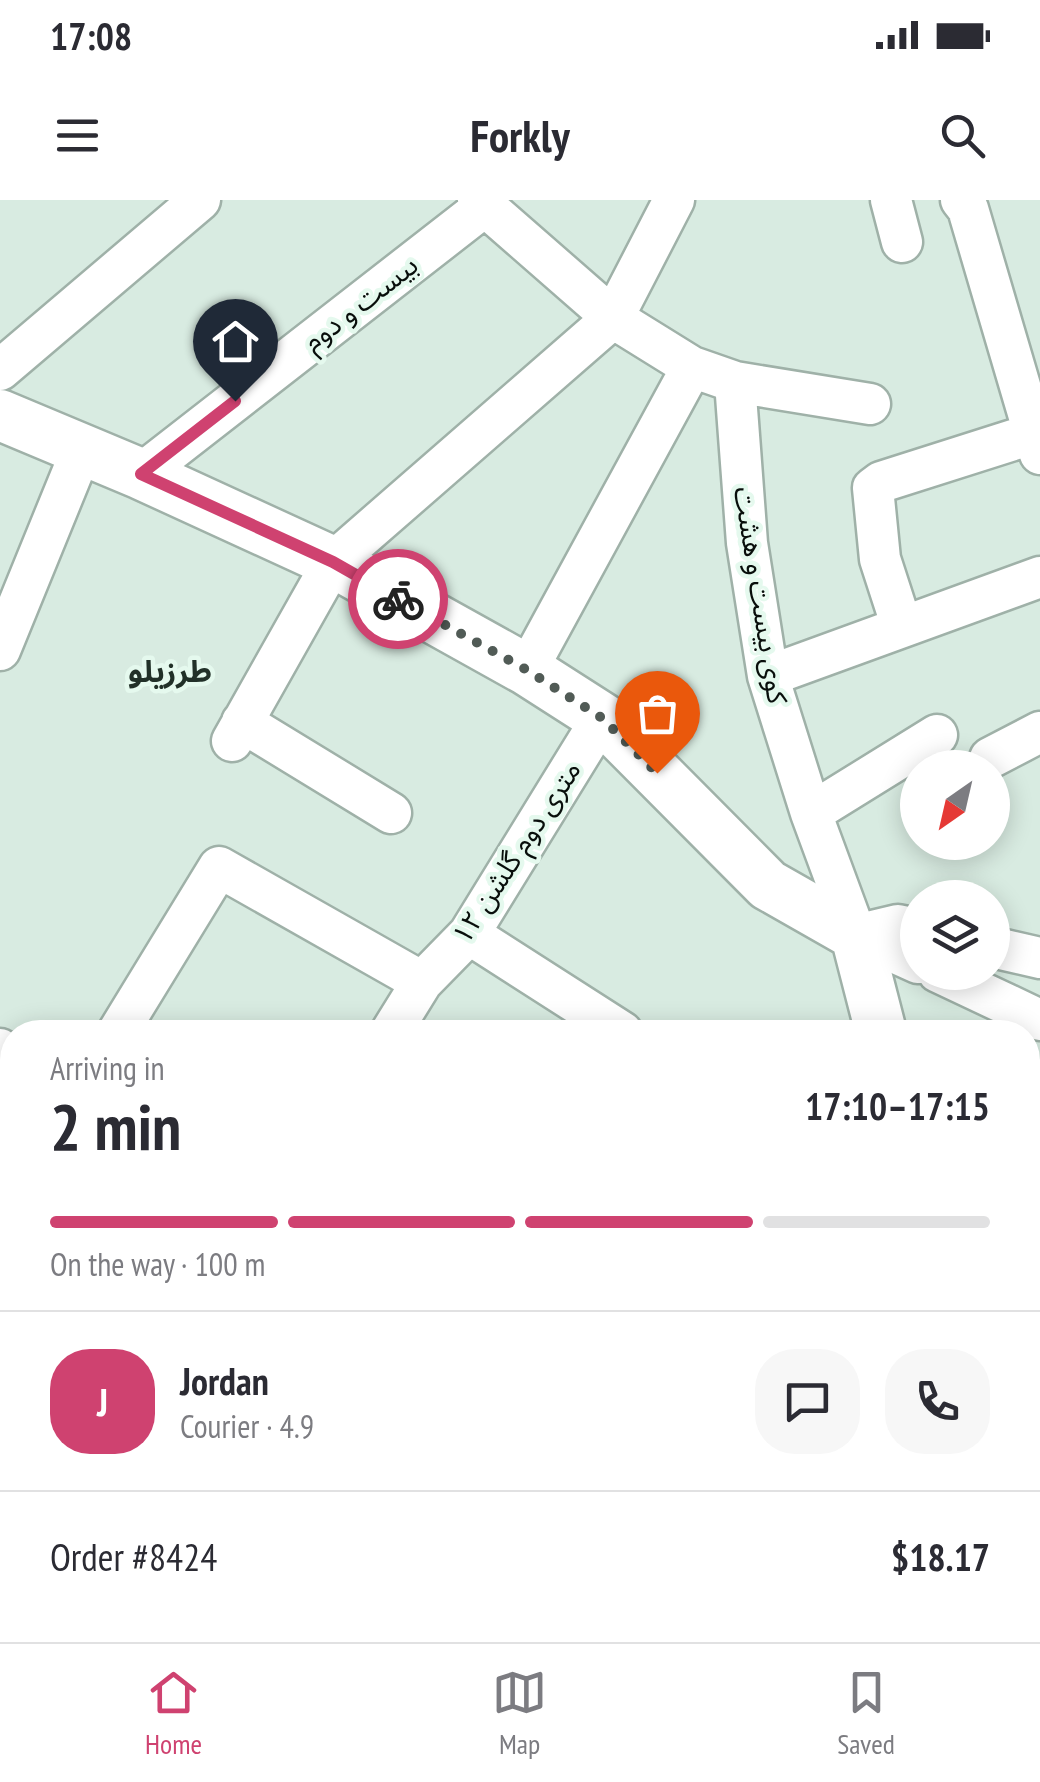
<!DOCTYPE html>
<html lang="en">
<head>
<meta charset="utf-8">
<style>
	:root { --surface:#fff; --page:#f7f7f7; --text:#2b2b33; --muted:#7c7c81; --line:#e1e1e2; --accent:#cf4270 }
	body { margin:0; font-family:"PT Sans Narrow","Noto Sans Arabic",sans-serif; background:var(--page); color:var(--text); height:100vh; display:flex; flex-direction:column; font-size:38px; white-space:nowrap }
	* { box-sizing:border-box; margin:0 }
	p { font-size:32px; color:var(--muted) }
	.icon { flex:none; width:55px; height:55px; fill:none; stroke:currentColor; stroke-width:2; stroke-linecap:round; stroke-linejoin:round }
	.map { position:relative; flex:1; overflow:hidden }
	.sheet { position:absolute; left:0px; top:820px; width:1040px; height:622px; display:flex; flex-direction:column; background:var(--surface); border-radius:40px 40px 0 0; box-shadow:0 5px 25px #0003 }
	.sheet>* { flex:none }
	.needle { width:65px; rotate:214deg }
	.tools { position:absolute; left:900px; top:550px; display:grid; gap:20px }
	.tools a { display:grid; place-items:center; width:110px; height:110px; border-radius:50%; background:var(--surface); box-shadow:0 5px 25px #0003; font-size:50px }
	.pin { position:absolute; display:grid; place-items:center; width:85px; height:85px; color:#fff; margin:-102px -42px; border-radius:50% 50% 50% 0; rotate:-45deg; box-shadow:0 0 10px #0007 }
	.pin .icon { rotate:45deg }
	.courier { position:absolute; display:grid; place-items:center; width:100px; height:100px; margin:-50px; border:8px solid #cf4270; border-radius:50%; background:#fff; color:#222; box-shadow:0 2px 12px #0007 }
	.summary em { font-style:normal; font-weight:700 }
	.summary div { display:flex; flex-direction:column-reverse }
	.summary { display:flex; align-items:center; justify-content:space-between; height:170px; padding:0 50px }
	h1 { font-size:65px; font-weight:700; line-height:75px }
	.bar { display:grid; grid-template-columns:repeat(4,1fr); gap:15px 10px; align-content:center; height:120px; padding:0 50px }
	.bar i { height:12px; border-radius:8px; background:var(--line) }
	.bar .active { background:var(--accent) }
	.bar p { grid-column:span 4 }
	.line { display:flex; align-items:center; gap:25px; padding:0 50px; border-top:2px solid var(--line) }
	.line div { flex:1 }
	.round { display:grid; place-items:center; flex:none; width:105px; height:105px; border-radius:40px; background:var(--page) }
	.status { display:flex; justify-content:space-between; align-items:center; height:70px; padding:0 50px; background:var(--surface); direction:ltr }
	.status svg { height:28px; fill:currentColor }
	header { display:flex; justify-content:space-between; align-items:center; height:130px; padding:0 50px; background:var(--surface); font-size:45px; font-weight:700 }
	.tab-bar { display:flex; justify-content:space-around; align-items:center; height:140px; border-top:2px solid var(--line); background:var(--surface); font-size:28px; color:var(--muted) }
	.tab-bar a { display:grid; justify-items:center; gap:5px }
	.tab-bar .active { color:var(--accent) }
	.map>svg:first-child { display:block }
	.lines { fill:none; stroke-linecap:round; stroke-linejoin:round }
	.minor-casing { stroke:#9fb1a8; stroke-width:45 }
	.major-casing { stroke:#9fb1a8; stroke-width:55 }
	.minor { stroke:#fff; stroke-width:40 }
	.major { stroke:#fff; stroke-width:50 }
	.done { stroke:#515b56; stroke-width:10; stroke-dasharray:0 18 }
	.route { stroke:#cf4270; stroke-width:12 }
	.labels { text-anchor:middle; stroke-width:9; stroke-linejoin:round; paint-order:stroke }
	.street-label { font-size:28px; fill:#080e0b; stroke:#e5f9ee }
	.neighbourhood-label { font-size:30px; font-weight:bold; fill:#213028; stroke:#e5f9ee }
</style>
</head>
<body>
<div class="status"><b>17:08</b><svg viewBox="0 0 49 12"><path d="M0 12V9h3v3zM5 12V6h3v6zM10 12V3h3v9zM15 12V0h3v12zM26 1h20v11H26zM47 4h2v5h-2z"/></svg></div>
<header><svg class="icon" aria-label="menu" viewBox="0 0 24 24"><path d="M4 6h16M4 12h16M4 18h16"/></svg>Forkly<svg class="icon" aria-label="search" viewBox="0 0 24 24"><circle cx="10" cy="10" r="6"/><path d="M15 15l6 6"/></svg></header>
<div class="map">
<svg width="1040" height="1442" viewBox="0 0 1040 1442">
	<rect width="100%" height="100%" fill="#d8ebe1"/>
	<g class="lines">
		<!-- minor casing -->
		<g class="minor-casing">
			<path id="minor" d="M478,0L613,118L692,167L735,182L747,343L768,476L811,613L856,735
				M891,0L902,42
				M961,0L968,9L1040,254
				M0,170L200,0
				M735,182L870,204
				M141,274L485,6
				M902,427L880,359L873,288L881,282L1032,234
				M0,450L82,249
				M527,470L692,167
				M768,476L1040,377
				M242,522L391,613
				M232,541L333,362L613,118L674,0
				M990,558L1040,532
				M811,613L937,535
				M469,734L622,832
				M856,735L918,763
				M856,735L898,725L918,729
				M992,747L1040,758
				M938,772L1040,820
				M118,832L219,667L422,782
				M391,832L422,782L469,734L602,518
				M0,849L12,868
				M0,948L12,945
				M0,1234L6,1237
				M0,1347L12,1350
				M385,1430L393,1442
				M482,1430L520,1442
				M827,1430L828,1442
				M151,1442L154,1430
				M663,1442L664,1430"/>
		</g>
		<!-- major casing -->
		<g class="major-casing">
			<path id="major" d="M0,215L141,274L333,362L527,470L602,518L768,685L856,735L881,832
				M1028,1261L1040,1289"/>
		</g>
		<!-- minor -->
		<use href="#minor" class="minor"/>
		<!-- major -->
		<use href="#major" class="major"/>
	</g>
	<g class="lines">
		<!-- done -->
		<path class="done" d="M398,399L527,470L602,518L657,573"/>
		<!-- route -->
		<path class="route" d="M235,201L141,274L333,362L398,399"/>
	</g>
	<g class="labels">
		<!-- street labels -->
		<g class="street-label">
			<text transform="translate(360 103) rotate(-38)" y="10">بیست و دوم</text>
			<text transform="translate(761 395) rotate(81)" y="10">کوی بیست و هشت</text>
			<text transform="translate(516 652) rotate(-57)" y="10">۱۲ متری دوم گلشن</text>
		</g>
		<!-- neighbourhood labels -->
		<g class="neighbourhood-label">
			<text x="170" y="482">طرزیلو</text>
		</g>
	</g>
</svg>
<div class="tools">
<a><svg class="needle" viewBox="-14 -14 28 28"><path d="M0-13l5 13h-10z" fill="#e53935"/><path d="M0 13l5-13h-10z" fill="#7c7c81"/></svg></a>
<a><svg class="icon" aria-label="layers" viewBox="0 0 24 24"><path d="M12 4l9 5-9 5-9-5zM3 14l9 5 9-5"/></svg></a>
</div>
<div class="pin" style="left:657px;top:573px;background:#ea580c"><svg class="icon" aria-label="bag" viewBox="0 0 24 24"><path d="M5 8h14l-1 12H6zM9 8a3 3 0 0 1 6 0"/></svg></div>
<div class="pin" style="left:235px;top:201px;background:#1f2937"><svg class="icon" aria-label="home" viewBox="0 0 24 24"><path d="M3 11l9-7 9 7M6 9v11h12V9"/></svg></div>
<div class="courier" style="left:398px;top:399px"><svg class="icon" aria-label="bike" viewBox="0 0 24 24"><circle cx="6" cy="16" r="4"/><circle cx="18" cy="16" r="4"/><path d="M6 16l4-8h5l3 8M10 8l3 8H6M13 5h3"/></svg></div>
<section class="sheet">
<div class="summary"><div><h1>2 min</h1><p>Arriving in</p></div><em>17:10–17:15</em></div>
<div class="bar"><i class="active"></i><i class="active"></i><i class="active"></i><i></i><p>On the way · 100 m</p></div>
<div class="line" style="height:180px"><b class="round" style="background:var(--accent);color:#fff">J</b><div><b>Jordan</b><p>Courier · 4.9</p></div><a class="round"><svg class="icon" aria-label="chat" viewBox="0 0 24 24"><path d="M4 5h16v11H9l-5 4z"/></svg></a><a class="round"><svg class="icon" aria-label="phone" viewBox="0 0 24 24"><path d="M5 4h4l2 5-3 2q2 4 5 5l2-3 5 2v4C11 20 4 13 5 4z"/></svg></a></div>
<div class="line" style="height:130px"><div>Order #8424</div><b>$18.17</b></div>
</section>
</div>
<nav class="tab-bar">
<a class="active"><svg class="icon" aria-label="home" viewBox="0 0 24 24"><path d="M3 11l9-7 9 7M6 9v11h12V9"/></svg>Home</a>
<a><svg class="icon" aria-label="map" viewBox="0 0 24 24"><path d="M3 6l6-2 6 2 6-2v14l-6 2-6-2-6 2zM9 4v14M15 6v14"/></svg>Map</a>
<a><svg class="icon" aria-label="saved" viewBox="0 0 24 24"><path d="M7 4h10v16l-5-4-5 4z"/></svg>Saved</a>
</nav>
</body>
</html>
